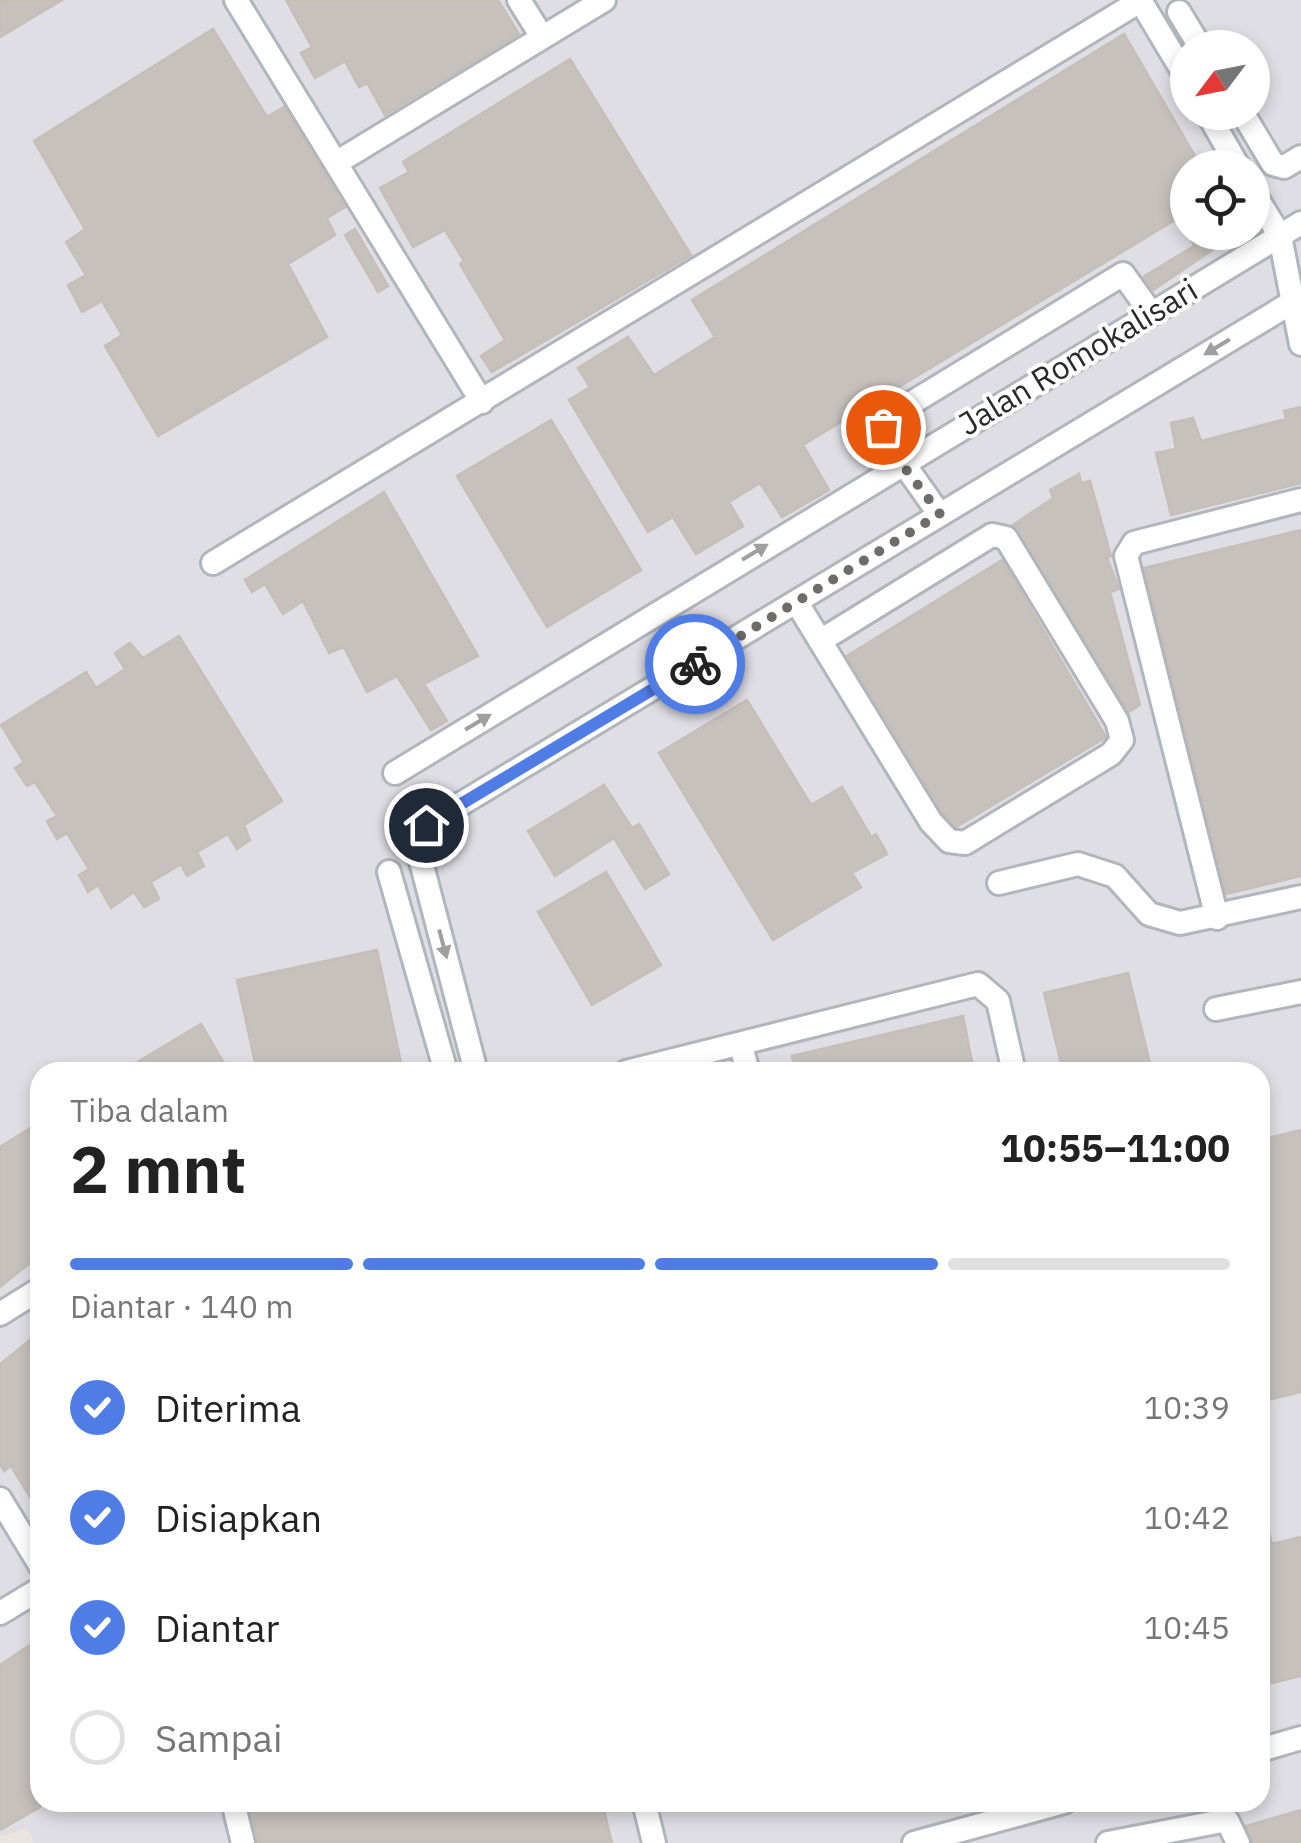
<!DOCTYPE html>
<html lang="id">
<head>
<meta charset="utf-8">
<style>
	:root { --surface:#fff; --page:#f6f6f6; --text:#222; --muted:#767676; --line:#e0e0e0; --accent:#507de5 }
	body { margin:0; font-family:"IBM Plex Sans",sans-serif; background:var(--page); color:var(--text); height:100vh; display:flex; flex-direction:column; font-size:38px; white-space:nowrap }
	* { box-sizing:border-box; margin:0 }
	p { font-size:32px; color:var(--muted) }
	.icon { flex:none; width:55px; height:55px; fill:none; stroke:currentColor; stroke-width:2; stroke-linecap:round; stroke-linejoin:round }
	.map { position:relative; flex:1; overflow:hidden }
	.drawer { position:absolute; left:30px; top:1062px; width:1240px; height:750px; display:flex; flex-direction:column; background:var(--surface); border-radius:30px; box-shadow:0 5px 15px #0003 }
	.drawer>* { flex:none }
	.needle { width:65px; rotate:238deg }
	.controls { position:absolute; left:1170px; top:30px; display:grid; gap:20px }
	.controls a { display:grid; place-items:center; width:100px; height:100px; border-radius:50%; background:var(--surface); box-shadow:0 5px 15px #0003; font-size:50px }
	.pin { position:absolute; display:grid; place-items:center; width:85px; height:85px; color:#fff; margin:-42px; border:5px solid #fff; border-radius:50%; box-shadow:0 2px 10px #0007 }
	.courier { position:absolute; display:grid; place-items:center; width:100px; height:100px; margin:-50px; border:8px solid #507de5; border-radius:50%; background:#fff; color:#222; box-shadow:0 2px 12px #0007 }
	.overview em { font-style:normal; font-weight:700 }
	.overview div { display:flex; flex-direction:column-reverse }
	.overview { display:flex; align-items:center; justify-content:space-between; height:170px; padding:0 40px }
	h1 { font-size:65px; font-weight:700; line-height:75px }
	.bar { display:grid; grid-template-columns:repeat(4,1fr); gap:15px 10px; align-content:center; height:120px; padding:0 40px }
	.bar i { height:12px; border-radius:8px; background:var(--line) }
	.bar .current { background:var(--accent) }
	.bar p { grid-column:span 4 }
	ol { padding:0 40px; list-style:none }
	li { display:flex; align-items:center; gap:30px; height:110px }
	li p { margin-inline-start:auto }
	li .icon { padding:10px; border-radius:50%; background:var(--accent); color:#fff; stroke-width:4 }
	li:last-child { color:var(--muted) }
	li i { width:55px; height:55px; border:5px solid var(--line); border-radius:50% }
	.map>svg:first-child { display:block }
	.industrial { fill:#dfdee4; fill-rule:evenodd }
	.building { fill:#c6c1bd; stroke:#c6bfb8; stroke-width:2.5 }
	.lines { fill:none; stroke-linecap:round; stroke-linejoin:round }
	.minor-casing { stroke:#b1b5bc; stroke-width:28 }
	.minor { stroke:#fff; stroke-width:22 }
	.oneway { fill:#9f9f9f }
	.done { stroke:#6e6b69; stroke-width:10; stroke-dasharray:0 18 }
	.route { stroke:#507de5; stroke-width:12 }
	.labels { text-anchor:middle; stroke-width:8; stroke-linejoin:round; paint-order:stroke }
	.street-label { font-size:32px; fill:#2a2a2a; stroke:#fff }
</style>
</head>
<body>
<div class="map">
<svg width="1301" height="1843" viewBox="0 0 1301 1843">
	<rect width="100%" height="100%" fill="#ebe4de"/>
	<!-- industrial -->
	<path class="industrial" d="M0,0H1301V1843H34L27,1827L0,1837ZM1188,48H1252V112H1188ZM1188,168H1252V232H1188ZM40,1072H1260V1802H40Z"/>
	<!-- building -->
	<path class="building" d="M0,0H62L0,37Z
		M286,0H498L519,34L385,115L367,83L359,87L345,61L315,78L301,53L312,47Z
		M213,29L267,117L284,107L345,207L327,218L335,235L288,264L327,337L158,436L105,346L122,335L102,301L82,312L68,285L86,275L66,242L85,229L34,141Z
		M1124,34L1202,168H1188V212L803,445L829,490L782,517L760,483L729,502L743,526L696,554L673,517L648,532L569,400L590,387L578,368L628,337L654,375L715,337L692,300Z
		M570,59L691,255L492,372L481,356L505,340L460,264L464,261L445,230L413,247L380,188L409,172L403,162Z
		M355,229L388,286L378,292L345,235Z
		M1188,232H1239L1153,290L1143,277L1194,246Z
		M1301,407V483L1171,515L1156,453L1176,449L1171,423L1193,418L1201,441L1286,419L1284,411Z
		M551,420L641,570L547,627L457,476Z
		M1079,474L1081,483L1090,481L1111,556L1107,558L1119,589L1110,592L1140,705L1129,712L1013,525L1053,498L1050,490Z
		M384,492L478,656L424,684L447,721L431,730L397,676L367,692L344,647L329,653L303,601L283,614L265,584L252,592L245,580Z
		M1301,530V876L1226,894L1144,568Z
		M1002,560L1106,737L956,827L943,813L847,656Z
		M179,636L282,801L244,825L250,840L237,849L228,834L197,852L204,866L187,876L181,864L151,882L159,899L144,907L134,892L111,908L98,885L88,892L79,875L89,869L67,833L57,839L47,821L57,816L35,782L27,786L15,768L24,762L1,725L86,672L96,688L125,669L115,653L130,643L143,658Z
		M747,700L811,805L842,787L871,837L876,834L887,854L852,873L861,887L773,940L659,753Z
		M604,785L632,828L639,824L669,874L645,889L614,838L555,876L528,831Z
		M606,872L661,965L592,1005L538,912Z
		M377,950L403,1072H257L237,980Z
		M1128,973L1152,1072H1063L1044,993Z
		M963,1016L974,1072H796L792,1056Z
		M201,1024L229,1072H121Z
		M40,1122V1255L0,1287V1147Z
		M1301,1130V1392L1260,1402V1140Z
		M40,1332V1513L11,1466L4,1471L0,1464V1364Z
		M1260,1513H1264L1272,1544L1301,1537V1676L1260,1686Z
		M30,1645L40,1660V1807L0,1830V1665Z
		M249,1802H602L612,1843H258Z
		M1301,1810V1843H1253L1246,1826Z"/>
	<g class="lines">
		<!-- minor casing -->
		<g class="minor-casing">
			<path id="minor" d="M236,0L482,402
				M519,0L542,37
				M1140,0L1188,80
				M1179,12L1201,48
				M1207,112L1239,168
				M1242,112L1273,164L1284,167L1301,157
				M336,163L604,0
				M1252,190L1280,236L1301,344
				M940,515L887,440L883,427L887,418L1123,274L1151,313
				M213,563L1140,1
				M797,603L931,822L949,841L965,843L1111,754L1122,740L1117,721L1006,538L992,535L820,641
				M395,773L1301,223
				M426,825L1301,297
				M418,850L476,1072
				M389,872L446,1072
				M999,883L1078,864L1115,876L1149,914L1180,923L1301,897
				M1217,918L1126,556L1134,543L1301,500
				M1216,1009L1301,992
				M741,1046L748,1072
				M626,1072L978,984L998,1001L1014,1072
				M0,1314L40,1289
				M0,1499L40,1565
				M0,1613L40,1589
				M1260,1750L1301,1738
				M233,1802L243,1843
				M644,1802L654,1843
				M914,1843L1064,1802
				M1108,1843L1227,1820L1238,1843"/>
		</g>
		<!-- minor -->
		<use href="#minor" class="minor"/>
	</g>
	<!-- one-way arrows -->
	<defs><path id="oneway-solid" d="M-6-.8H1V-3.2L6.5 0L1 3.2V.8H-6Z" transform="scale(2.5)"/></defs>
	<g class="oneway">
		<use href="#oneway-solid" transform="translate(1217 347) rotate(149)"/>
		<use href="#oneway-solid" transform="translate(755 552) rotate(-31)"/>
		<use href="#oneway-solid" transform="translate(478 722) rotate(-31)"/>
		<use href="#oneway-solid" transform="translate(443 944) rotate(75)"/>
	</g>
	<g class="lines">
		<!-- done -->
		<path class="done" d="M695,664L940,514L901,463L883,427"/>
		<!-- route -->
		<path class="route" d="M426,825L695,664"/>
	</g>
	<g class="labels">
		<!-- street labels -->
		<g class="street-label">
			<text transform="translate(1078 357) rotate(-31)" y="11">Jalan Romokalisari</text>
		</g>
	</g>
</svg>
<div class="controls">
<a><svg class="needle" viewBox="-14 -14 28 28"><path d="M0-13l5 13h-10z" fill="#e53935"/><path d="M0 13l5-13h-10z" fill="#767676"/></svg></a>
<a><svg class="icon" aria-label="locate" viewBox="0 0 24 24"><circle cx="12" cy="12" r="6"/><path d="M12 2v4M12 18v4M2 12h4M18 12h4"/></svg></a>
</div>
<div class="pin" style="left:883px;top:427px;background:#ea580c"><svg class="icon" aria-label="bag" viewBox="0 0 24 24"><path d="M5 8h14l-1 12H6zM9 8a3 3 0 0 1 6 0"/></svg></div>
<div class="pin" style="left:426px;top:825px;background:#1f2937"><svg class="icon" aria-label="home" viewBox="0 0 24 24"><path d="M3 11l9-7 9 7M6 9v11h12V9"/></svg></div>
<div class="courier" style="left:695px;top:664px"><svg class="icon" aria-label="bike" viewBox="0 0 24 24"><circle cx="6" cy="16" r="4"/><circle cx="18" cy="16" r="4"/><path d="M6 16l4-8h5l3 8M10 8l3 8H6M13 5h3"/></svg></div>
<section class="drawer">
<div class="overview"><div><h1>2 mnt</h1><p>Tiba dalam</p></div><em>10:55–11:00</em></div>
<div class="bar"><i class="current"></i><i class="current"></i><i class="current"></i><i></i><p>Diantar · 140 m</p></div>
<ol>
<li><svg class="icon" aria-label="check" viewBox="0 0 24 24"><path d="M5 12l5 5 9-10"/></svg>Diterima<p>10:39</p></li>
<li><svg class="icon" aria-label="check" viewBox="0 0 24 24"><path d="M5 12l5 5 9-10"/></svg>Disiapkan<p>10:42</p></li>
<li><svg class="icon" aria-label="check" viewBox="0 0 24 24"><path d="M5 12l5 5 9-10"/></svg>Diantar<p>10:45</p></li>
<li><i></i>Sampai</li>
</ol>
</section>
</div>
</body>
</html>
